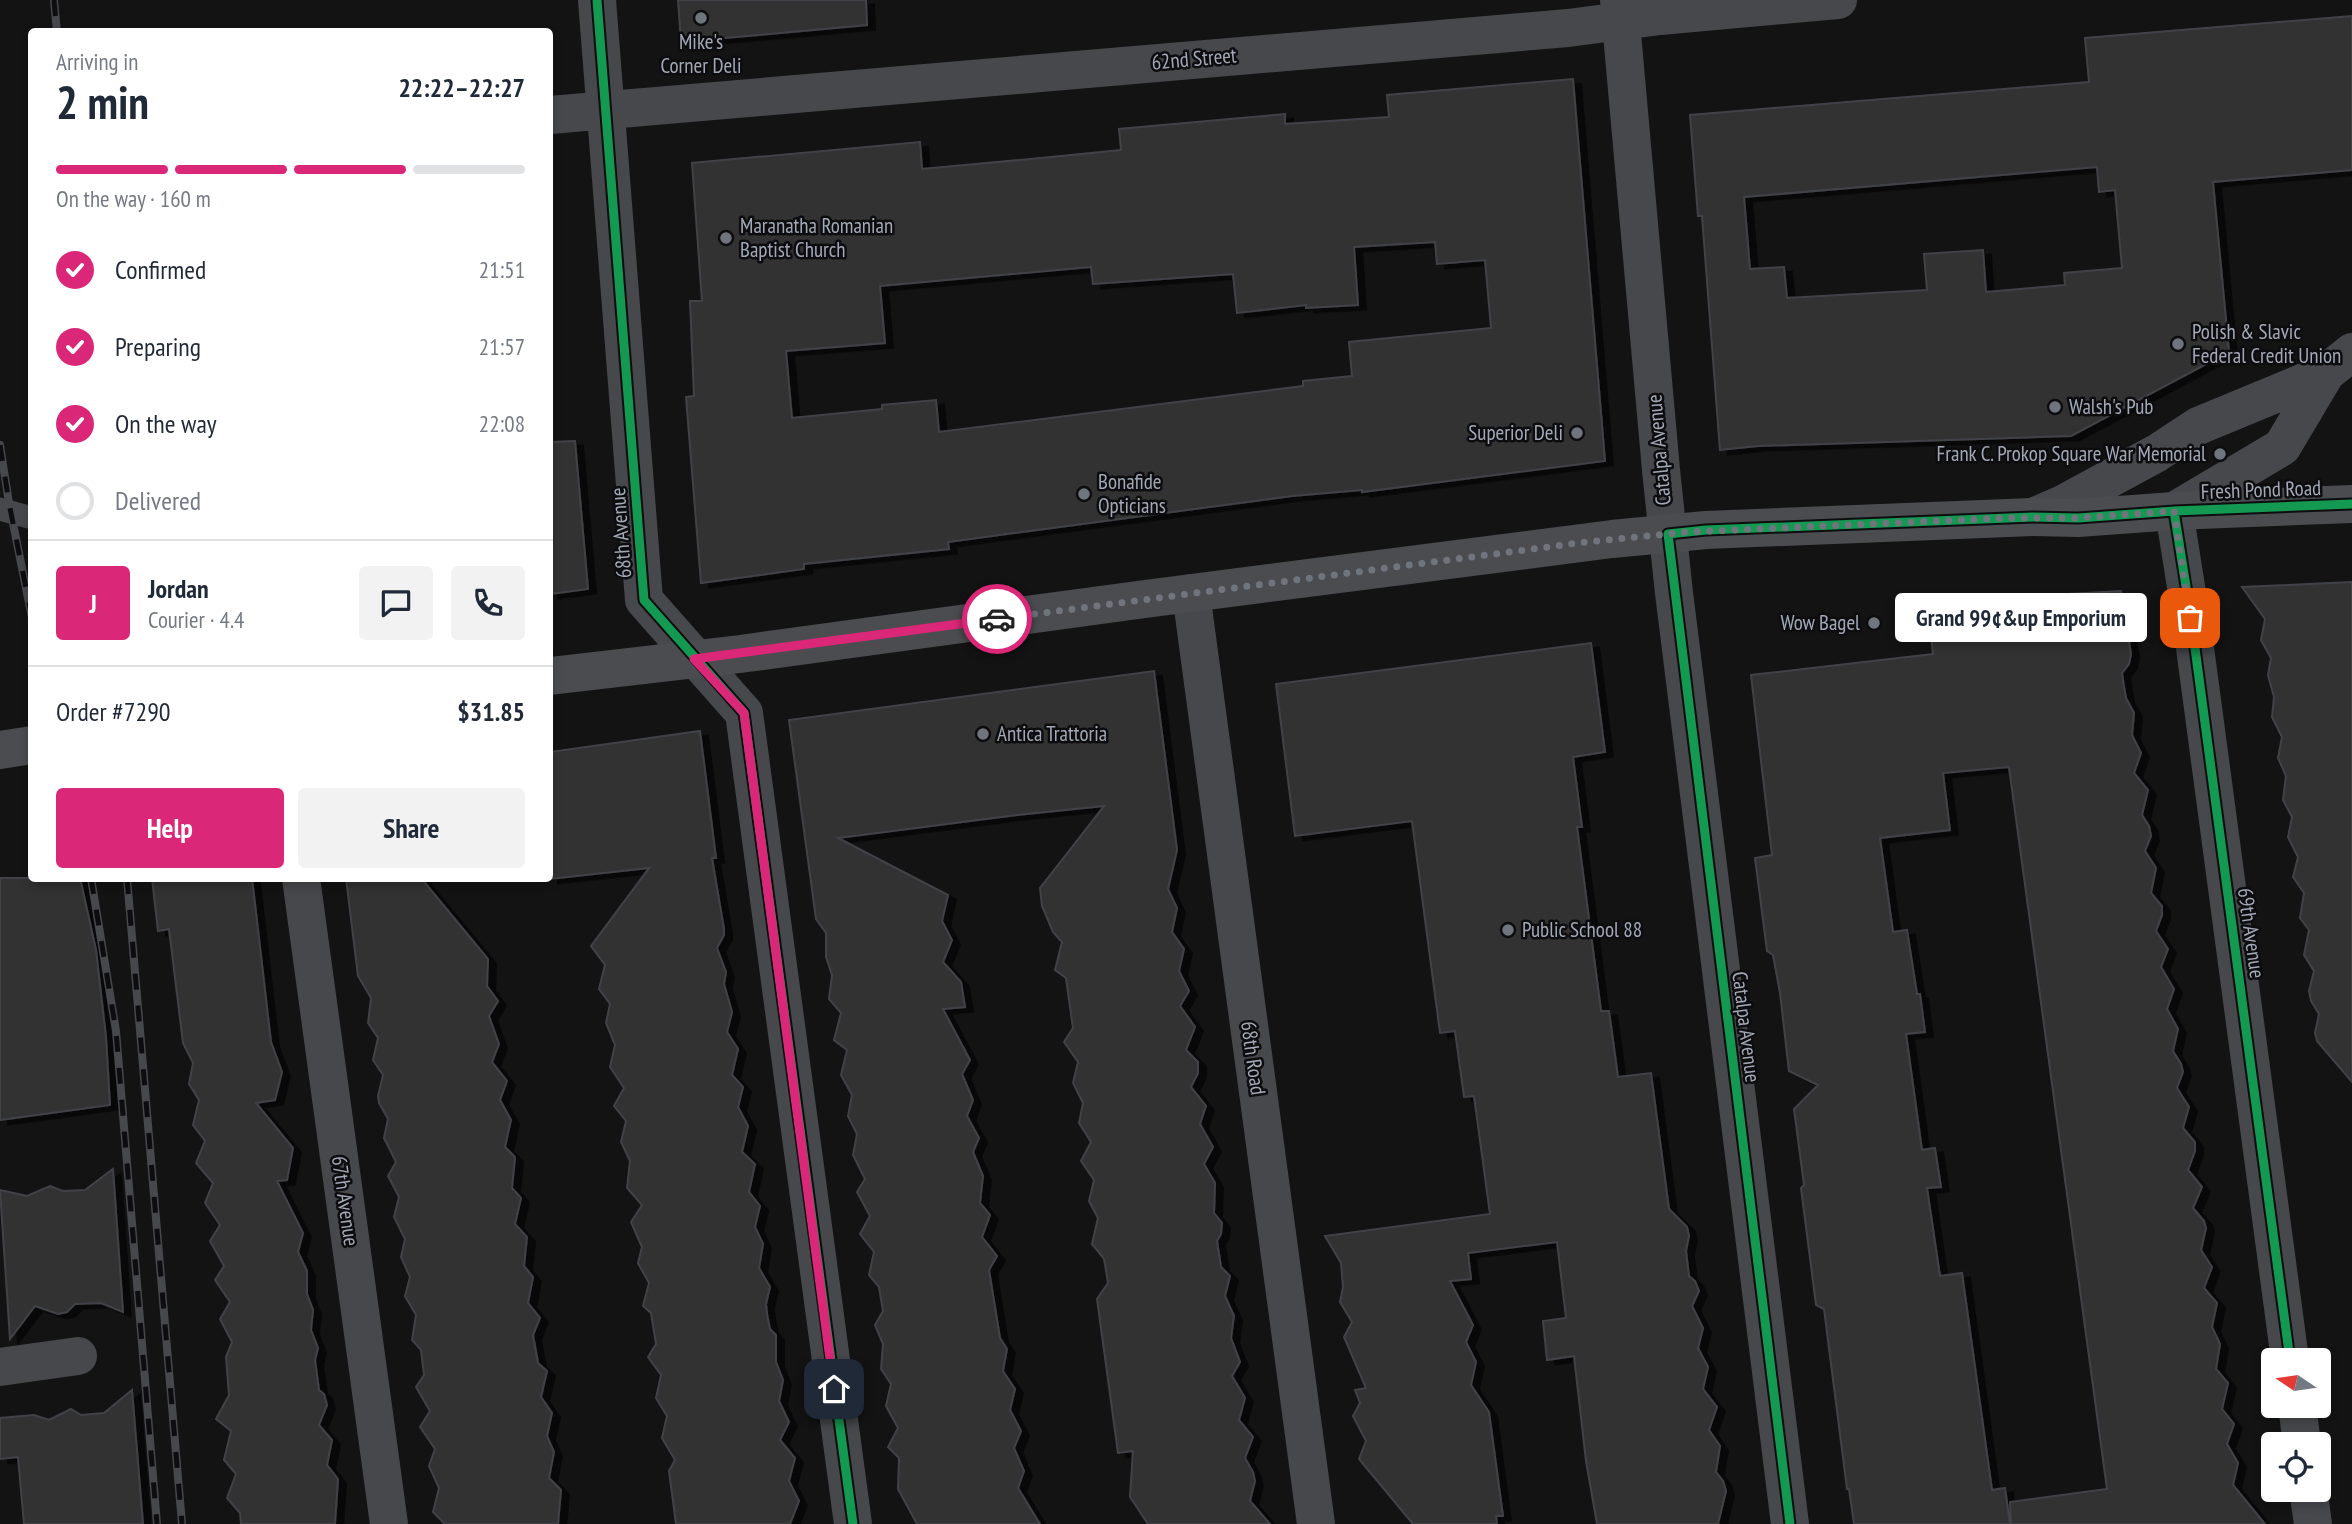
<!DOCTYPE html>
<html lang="en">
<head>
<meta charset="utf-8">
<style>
	:root { --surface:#fff; --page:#f2f2f3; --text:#1f2937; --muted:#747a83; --line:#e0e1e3; --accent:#db2777 }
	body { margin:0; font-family:"PT Sans Narrow",sans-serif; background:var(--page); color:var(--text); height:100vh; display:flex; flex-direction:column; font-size:26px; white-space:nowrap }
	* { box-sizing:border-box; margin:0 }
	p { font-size:23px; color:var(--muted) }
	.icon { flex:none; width:38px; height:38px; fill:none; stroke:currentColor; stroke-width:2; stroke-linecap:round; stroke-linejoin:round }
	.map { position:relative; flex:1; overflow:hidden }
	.sheet { position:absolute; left:28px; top:28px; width:525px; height:854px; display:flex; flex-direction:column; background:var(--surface); border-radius:7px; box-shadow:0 4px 10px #0003 }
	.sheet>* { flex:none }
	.needle { width:46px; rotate:283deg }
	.tools { position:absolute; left:2261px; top:1348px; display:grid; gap:14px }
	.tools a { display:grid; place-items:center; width:70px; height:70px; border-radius:7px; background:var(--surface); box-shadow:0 4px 10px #0003; font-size:35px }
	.pin { position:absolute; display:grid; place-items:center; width:60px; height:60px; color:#fff; margin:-30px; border-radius:14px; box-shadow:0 4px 10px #0006 }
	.courier { position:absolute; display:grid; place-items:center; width:70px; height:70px; margin:-35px; border:5px solid #db2777; border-radius:50%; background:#fff; color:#222; box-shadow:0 2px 9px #0007 }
	.bubble { position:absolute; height:49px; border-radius:7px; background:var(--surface); box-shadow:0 4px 10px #0003; font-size:23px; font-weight:800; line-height:49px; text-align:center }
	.overview em { font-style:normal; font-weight:800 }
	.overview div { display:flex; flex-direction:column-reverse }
	.overview { display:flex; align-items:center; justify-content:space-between; height:119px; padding:0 28px }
	h1 { font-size:46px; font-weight:800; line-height:52px }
	.bar { display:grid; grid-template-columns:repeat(4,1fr); gap:10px 7px; align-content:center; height:84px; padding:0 28px }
	.bar i { height:9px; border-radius:5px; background:var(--line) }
	.bar .active { background:var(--accent) }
	.bar p { grid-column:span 4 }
	.line { display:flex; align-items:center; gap:18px; padding:0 28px; border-top:2px solid var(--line) }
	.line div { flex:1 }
	.round { display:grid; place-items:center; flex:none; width:74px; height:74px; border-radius:7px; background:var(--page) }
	ol { padding:0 28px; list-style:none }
	li { display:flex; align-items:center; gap:21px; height:77px }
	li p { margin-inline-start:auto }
	li .icon { padding:7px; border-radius:50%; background:var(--accent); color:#fff; stroke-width:4 }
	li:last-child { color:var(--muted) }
	li i { width:38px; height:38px; border:4px solid var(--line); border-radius:50% }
	.primary-button { display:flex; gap:14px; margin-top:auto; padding:14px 28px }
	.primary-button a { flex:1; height:80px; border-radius:7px; background:var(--accent); color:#fff; font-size:28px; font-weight:800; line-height:80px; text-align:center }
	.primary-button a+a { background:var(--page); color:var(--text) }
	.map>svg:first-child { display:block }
	.building { fill:#313133; stroke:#414347; stroke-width:2; fill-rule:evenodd; filter:url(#shadow) }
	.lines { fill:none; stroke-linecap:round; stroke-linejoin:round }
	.service { stroke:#46484c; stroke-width:23 }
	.minor { stroke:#46484c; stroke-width:38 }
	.tertiary { stroke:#46484c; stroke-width:38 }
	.secondary { stroke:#4a4c50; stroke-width:38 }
	.rail-casing { stroke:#46484b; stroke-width:8 }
	.rail { stroke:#0d0d0f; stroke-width:5; stroke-dasharray:16; stroke-linecap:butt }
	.cycleway-casing { stroke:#0d0d0f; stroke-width:13 }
	.cycleway { stroke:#139951; stroke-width:9 }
	.done { stroke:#70747d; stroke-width:7; stroke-dasharray:0 12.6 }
	.route { stroke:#db2777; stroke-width:9 }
	.poi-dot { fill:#70747d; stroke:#0d0d0f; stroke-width:2.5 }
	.labels { text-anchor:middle; stroke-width:5; stroke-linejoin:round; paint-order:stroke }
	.poi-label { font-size:21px; fill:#a2a9b6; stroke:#0d0d0f; text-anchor:start }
	.street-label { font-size:21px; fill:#a2a9b6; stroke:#0d0d0f }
</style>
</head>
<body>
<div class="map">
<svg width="2352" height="1524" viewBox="0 0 2352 1524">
	<defs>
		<filter id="shadow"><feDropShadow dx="8" dy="4.5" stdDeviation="0" flood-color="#0009"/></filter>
	</defs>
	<rect width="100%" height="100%" fill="#131313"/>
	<!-- building -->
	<path class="building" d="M678,0H866L867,25L681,42Z
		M2352,16V170L2213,182L2229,352L2071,436L1758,446L1720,450L1702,216H1698L1690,115L2089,82L2085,38ZM2097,167L2099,192L2115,190L2122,268L2064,273L2065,285L1986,292L1983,250L1924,254L1927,290L1787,298L1784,267L1750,269L1744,197Z
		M1573,79L1605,461L1362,492V490L1292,496L1030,531L948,542L949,549L804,564V569L701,583L686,397L694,396L690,301H702L692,163L920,142L922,169L1041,158L1121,150L1119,129L1285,114V124L1389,117L1387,95ZM1435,242L1437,264L1485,260L1491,328L1349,342L1352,376L1303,381V386L939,432L936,400L882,405V409L792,418L786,351L885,343L880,286L1091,267L1093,284L1233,274L1237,313L1306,305V308L1358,305L1354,247Z
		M575,441L588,589L550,594V442Z
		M2352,582V1082L2317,1041L2315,1033L2319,1014L2311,1001L2309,991L2314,971L2304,955L2309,930L2300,918L2304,893L2293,877L2298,857L2288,837L2292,817L2283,800L2286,776L2278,758L2282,737L2272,717L2274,697L2268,675L2271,658L2261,640L2265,619L2242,587Z
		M2121,591L2131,654L2129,664L2122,673L2124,687L2126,698L2134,713L2132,735L2141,753L2134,773L2148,790L2142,815L2149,826L2151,836L2145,851L2156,868L2151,893L2162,906V915L2156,931L2168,949L2161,967L2174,989L2167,1009L2178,1029L2173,1051L2181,1064L2183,1072L2177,1088L2189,1107L2183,1128L2195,1142V1151L2188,1170L2202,1187L2193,1208L2204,1221L2206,1228L2201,1250L2212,1267L2204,1288L2217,1303L2212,1327L2220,1344L2216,1369L2228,1383L2222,1409L2234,1424L2227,1444L2238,1463L2233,1485L2265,1524H2011L2010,1502L2107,1489L2009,767L1943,773L1950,830L1880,838L1893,932L1907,930L1917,994H1920L1925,1032L1906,1034L1922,1150L1935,1148L1941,1187L1927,1188L1940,1276L1962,1273L1992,1490L2005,1488L2010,1524H1854L1849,1489H1847L1824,1309L1816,1305L1801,1188L1804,1185L1794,1109L1818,1085L1789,1071L1780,993L1773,955L1767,951L1755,858L1772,855L1751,675L1933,654L1927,602Z
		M1591,643L1605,752L1573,757L1582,827H1577L1601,1011H1609L1618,1077L1651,1073L1669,1209L1687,1227L1689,1236L1686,1251L1689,1276L1695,1281L1699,1291L1692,1306L1703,1328L1698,1348L1708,1367L1703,1389L1717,1407L1709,1430L1720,1446L1716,1472L1723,1481L1726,1491L1718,1524H1597L1586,1461L1574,1356L1547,1360L1543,1321L1566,1318L1557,1242L1468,1253L1471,1279L1450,1281L1473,1325L1466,1342L1476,1362L1471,1385L1489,1412L1503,1516H1496L1497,1524H1413L1359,1459L1366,1441L1353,1416L1360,1403L1355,1390L1366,1388L1344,1337L1352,1322L1340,1302L1343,1287L1341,1263L1325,1236L1490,1214L1474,1096L1464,1097L1455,1031L1440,1033L1412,821L1295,836L1276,684Z
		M1154,671L1177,850L1168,889L1177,908L1172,932L1184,949L1179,971L1189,991L1180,1006L1195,1027L1186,1050L1198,1062V1073L1191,1087L1206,1106L1200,1124L1213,1147L1204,1164L1215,1183L1214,1213L1222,1223L1221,1234L1217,1241L1221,1267L1230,1276L1225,1296L1234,1316L1231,1338L1240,1362L1232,1376L1245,1398L1239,1420L1253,1437L1245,1458L1253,1472L1255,1481L1250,1501L1270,1524H1148L1130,1497L1133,1451L1118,1453L1097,1299L1108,1283L1106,1270L1104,1259L1092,1244L1098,1218L1089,1201L1094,1180L1081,1161L1091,1142L1079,1123L1083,1103L1073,1083L1078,1062L1064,1042L1073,1028L1066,978L1055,970L1062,942L1053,932L1042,906L1040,888L1104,806L1017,815L838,838L948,895L942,921L952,940L943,962L961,982L965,1007L943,1009L970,1060L962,1074L973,1100L967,1116L979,1138L973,1152L983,1176L980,1203L990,1215L982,1237L997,1256L989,1270L1000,1338L1007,1349L1003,1371L1015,1389L1010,1410L1021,1431L1014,1448L1024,1471L1018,1488L1040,1524H917L898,1489L899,1458L888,1447L898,1428L886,1406L891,1384L881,1369L883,1344L875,1325L883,1311L879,1287L869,1275L874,1252L860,1234L870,1216L857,1192L865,1179L853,1155L857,1134L848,1116L852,1095L841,1075L847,1050L834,1040L841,1013L829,999L832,975L826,957V933L816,919L789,720Z
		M700,731L716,858H712L724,929V935L717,948L726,972L724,984L732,1012L727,1032L738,1049L732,1075L743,1087L738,1107L748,1126L742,1152L755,1164L749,1192L760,1206L755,1227L763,1244L759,1268L770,1287L766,1304L767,1314L770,1329L776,1335V1362L783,1380L779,1401L789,1422L780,1440L795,1458L789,1481L799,1501L790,1524H676L669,1471L675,1460L662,1438L667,1416L656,1398L661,1375L648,1357L656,1344L651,1313L643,1306L649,1283L638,1263L642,1247L631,1222L642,1205L627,1188L630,1161L621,1142L626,1121L614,1106L624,1088L610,1067L615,1045L606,1023L610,1004L599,989L605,965L591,946L649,868L550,879V752Z
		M0,878H80L96,950L106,1037L110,1105L0,1120Z
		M152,878H252L271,1042L282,1072L275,1100L256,1103L293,1148L287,1180L277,1181L303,1233L298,1252L307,1271V1294L313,1310L311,1330L318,1348L315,1360L319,1390L324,1394L327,1405L319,1425L332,1440L327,1465L338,1479L335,1524H241L240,1513L227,1498L236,1474L224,1460L231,1431L216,1419L229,1395L226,1357L232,1342L220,1319L230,1302L215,1280L224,1266L210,1241L220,1225L205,1203L213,1183L196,1163L205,1141L193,1125L199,1100L189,1084L193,1063L183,1043L169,929L158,931Z
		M346,878H421L488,959L487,986L498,1001L489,1016L499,1044L492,1062L507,1081L500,1100L511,1120L505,1147L515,1157L512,1188L521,1198L515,1224L527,1237L524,1266L533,1277L528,1303L540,1318L533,1335L538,1363L547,1371L541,1397L552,1413L547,1436L554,1452L549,1478L561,1490L558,1524H445L433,1512L439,1488L429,1466L435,1449L420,1427L430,1411L416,1387L424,1375L421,1350L412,1340L416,1315L405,1296L410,1277L401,1257L405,1239L394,1217L399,1197L388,1176L396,1162L384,1138L388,1119L379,1103L378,1096L383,1075L373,1060L378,1038L368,1023L371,998L358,976Z
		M113,1169L123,1312L101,1303L75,1304L67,1312L58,1314L35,1306L10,1339L0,1190L27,1196L50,1186L63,1191L85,1190Z
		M132,1390L143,1524H24L18,1457L0,1459V1418L34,1415L49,1420L71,1409L81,1415L104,1413Z"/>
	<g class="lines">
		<!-- service -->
		<path class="service" d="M0,509L32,518"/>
		<!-- minor -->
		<path class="minor" d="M597,0L644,600L744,713L853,1524
			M1619,0L1661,470L1674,593L1790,1524
			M550,115L1568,28L1660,16L1838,0
			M2174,511L2191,618L2290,1360
			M1191,593L1316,1524
			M301,878L389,1524
			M0,1367L78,1356
			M2297,1405L2302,1444
			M2308,1489L2313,1524"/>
		<!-- tertiary -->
		<path class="tertiary" d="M2174,511L2282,447L2326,373
			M2033,517L2063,504L2157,453L2198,426L2326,373L2352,352"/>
		<!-- secondary -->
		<path class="secondary" d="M550,676L740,654L1145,599L1612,539L1706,530L2033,517L2078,518L2174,511L2352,504
			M0,750L32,745"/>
		<!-- rail casing -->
		<g class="rail-casing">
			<path id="rail" d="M54,0L57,32
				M0,445L9,503L32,618
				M91,878L116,1031L157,1524
				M127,878L182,1524"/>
		</g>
		<!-- rail -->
		<use href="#rail" class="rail"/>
		<!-- cycleway casing -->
		<g class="cycleway-casing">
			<path id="cycleway" d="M597,0L644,600L744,713L853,1524
				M2174,511L2191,618L2290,1360
				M1790,1524L1668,534L1706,530L2033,517L2078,518L2174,511L2352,504"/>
		</g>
		<!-- cycleway -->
		<use href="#cycleway" class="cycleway"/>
	</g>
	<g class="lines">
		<!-- done -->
		<path class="done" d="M997,619L1586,542L1687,532L2006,518H2078L2174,511L2190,618"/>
		<!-- route -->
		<path class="route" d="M834,1389L744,713L694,659L997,619"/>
	</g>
	<!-- markers -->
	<g class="poi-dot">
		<circle cx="701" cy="18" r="7"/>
		<circle cx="726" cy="238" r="7"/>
		<circle cx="2178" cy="344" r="7"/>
		<circle cx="2055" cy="407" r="7"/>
		<circle cx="1577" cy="433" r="7"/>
		<circle cx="2220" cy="454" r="7"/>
		<circle cx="1084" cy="494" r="7"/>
		<circle cx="1874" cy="623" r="7"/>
		<circle cx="983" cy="734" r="7"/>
		<circle cx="1508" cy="930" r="7"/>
	</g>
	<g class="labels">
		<!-- poi labels -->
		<g class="poi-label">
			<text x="701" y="49" text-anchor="middle">Mike's<tspan x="701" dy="24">Corner Deli</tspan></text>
			<text x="740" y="233">Maranatha Romanian<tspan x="740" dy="24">Baptist Church</tspan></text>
			<text x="2192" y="339">Polish &amp; Slavic<tspan x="2192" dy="24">Federal Credit Union</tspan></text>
			<text x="2069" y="414">Walsh's Pub</text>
			<text x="1563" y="440" text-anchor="end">Superior Deli</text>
			<text x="2206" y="461" text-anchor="end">Frank C. Prokop Square War Memorial</text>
			<text x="1098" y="489">Bonafide<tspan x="1098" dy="24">Opticians</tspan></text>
			<text x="1860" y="630" text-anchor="end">Wow Bagel</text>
			<text x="997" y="741">Antica Trattoria</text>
			<text x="1522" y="937">Public School 88</text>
		</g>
		<!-- street labels -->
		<g class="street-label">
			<text transform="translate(1194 59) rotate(-5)" y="7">62nd Street</text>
			<text transform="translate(1659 450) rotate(-95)" y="7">Catalpa Avenue</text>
			<text transform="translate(2261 490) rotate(-2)" y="7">Fresh Pond Road</text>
			<text transform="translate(621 533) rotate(-94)" y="7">68th Avenue</text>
			<text transform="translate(2251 933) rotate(82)" y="7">69th Avenue</text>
			<text transform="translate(1746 1027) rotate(83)" y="7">Catalpa Avenue</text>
			<text transform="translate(1253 1058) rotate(82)" y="7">68th Road</text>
			<text transform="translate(345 1201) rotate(82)" y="7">67th Avenue</text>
		</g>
	</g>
</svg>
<div class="tools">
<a><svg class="needle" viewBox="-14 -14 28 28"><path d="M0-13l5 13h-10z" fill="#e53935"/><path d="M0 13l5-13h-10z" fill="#747a83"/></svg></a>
<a><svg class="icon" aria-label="locate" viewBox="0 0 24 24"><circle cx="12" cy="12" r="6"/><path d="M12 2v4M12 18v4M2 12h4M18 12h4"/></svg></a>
</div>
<div class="pin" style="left:2190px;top:618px;background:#ea580c"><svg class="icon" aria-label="bag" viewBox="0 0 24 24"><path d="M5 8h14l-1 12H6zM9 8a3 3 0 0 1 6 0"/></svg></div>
<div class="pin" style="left:834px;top:1389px;background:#1f2937"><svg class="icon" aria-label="home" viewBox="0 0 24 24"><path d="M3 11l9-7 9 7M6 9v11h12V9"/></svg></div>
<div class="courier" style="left:997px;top:619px"><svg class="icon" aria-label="car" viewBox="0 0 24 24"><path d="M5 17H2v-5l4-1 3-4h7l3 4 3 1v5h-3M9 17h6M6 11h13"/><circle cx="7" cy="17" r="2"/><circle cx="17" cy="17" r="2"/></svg></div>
<div class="bubble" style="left:1895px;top:593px;width:252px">Grand 99¢&amp;up Emporium</div>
<section class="sheet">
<div class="overview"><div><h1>2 min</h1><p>Arriving in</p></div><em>22:22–22:27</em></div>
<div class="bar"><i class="active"></i><i class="active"></i><i class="active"></i><i></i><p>On the way · 160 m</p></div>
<ol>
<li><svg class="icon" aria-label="check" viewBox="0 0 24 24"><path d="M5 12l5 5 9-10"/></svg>Confirmed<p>21:51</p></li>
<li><svg class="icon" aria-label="check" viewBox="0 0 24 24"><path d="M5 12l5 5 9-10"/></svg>Preparing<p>21:57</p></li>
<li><svg class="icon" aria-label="check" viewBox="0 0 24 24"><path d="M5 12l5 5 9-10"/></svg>On the way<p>22:08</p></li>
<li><i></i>Delivered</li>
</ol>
<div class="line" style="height:126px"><b class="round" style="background:var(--accent);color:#fff">J</b><div><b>Jordan</b><p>Courier · 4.4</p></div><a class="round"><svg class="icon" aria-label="chat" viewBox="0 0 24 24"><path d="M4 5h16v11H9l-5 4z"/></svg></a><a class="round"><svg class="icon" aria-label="phone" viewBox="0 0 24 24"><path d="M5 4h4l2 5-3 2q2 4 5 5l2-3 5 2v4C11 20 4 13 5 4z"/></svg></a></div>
<div class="line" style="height:91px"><div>Order #7290</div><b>$31.85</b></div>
<div class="primary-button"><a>Help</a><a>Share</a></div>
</section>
</div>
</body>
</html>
